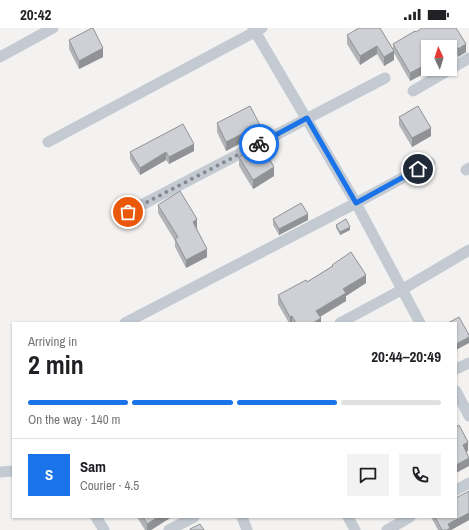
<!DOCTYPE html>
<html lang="en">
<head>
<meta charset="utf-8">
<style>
	:root { --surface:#fff; --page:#f2f2f2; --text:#202124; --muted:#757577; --line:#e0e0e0; --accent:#1a73e8 }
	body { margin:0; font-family:"Archivo Narrow",sans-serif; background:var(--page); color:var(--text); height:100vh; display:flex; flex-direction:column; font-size:15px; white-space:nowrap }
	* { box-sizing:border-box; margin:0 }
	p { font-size:13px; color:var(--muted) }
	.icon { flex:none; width:22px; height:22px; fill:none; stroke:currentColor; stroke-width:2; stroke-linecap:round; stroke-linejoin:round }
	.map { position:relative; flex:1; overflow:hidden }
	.details { position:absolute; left:12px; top:294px; width:445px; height:196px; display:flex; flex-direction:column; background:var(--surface); border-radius:0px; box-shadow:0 1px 3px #0004 }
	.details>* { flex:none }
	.needle { width:26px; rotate:356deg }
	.controls { position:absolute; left:421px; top:12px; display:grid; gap:8px }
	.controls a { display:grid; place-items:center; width:36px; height:36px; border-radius:0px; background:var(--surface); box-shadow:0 1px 3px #0004; font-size:20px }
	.pin { position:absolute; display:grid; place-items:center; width:34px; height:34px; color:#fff; margin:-17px; border:2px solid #fff; border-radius:50%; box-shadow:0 1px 4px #0007 }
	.courier { position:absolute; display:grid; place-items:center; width:40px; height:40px; margin:-20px; border:3px solid #1a73e8; border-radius:50%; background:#fff; color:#222; box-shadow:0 1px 5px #0007 }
	.headline em { font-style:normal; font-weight:700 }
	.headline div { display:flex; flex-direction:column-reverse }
	.headline { display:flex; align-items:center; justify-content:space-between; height:68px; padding:0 16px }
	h1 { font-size:26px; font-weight:700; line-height:30px }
	.bar { display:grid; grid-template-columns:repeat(4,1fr); gap:6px 4px; align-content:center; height:48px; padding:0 16px }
	.bar i { height:5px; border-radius:3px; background:var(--line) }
	.bar .active { background:var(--accent) }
	.bar p { grid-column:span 4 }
	.line { display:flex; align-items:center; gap:10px; padding:0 16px; border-top:1px solid var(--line) }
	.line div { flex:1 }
	.round { display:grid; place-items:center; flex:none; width:42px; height:42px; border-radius:0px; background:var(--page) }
	.status { display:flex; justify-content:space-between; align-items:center; height:28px; padding:0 20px; background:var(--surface); direction:ltr }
	.status svg { height:11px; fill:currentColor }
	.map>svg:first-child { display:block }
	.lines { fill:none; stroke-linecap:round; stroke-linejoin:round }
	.minor { stroke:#c3cad2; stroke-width:11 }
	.wall { fill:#b2b3b7 }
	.shaded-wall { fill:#919295 }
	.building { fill:#cfd0d5; stroke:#919295 }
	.done { stroke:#858b91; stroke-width:4; stroke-dasharray:0 7.2 }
	.route { stroke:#1a73e8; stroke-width:5 }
</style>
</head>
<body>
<div class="status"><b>20:42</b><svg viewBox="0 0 49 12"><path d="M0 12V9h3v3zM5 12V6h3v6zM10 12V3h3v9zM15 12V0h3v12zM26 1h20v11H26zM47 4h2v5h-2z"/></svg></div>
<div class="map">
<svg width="469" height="502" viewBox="0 0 469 502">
	<rect width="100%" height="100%" fill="#f3f2f1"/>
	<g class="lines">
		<!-- minor -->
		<path class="minor" d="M253,0L356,175L420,295
			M0,29L53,0
			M413,63L469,30
			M48,114L262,0
			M466,142L469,140
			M128,184L385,50
			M125,295L356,175L430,135
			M340,295L403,261L469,222
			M456,341L469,335
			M456,363L469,388
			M0,444L13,443
			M456,462L469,455
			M96,489L104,502
			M242,489L247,502
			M348,489L355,502
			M169,502L194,489
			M387,502L410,489"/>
	</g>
	<!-- wall -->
	<path class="wall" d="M456,0L466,24L458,29L455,24L428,19L435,42L426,47L425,45L410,53L394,25V32L384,38L377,26L360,37L347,16V7L393,22V16L416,4Z
		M69,12L103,29L79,41L69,21Z
		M399,89L431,108L412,119L399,97Z
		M217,95L260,105L226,123L217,104Z
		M194,123L169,136L166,132L140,147L130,131V124Z
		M239,129L274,148L253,161L239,138Z
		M158,177L197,200L207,229L186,240L175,219V213L158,185Z
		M273,191L308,192L279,207L273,197Z
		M336,197L350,202L340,207L336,200Z
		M332,237L366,255L346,268V273L320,289L321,295H289L278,276V267L307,254L332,238Z
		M469,463V492L451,502H438L431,489H456Z
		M137,489H170V490L151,502H145Z"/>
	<!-- shaded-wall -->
	<path class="shaded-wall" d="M455,16V24L450,28V20Z
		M466,16V24L458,29V21Z
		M377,18V26L360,37V28Z
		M103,20V29L79,41V33Z
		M394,23V32L384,38V29Z
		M425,37V45L410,53V45Z
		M428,38V41H435V42L426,47V39Z
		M260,97V105L226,123V114Z
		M431,100V108L412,119V110Z
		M194,116V123L169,136V129Z
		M166,124V132L140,147V140Z
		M274,139V148L253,161V152Z
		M308,186V192L279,207V201Z
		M197,191V200L193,202V194Z
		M350,199V202L340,207V204Z
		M207,221V229L186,240V232Z
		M366,247V255L346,268V273L316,291V283L343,261Z
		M292,288V295H290V289Z
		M321,290V295H313Z
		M469,309V315L456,322V316Z
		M468,414V423L463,426V417Z
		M469,430V438L456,445V437Z
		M469,485V492L451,502H447L448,496Z
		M158,489H170V490L151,502H147V496Z"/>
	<!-- building -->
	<path class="building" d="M92,0H93L103,20L79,33L69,12Z
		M359,0H380L394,23L384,29L377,18L360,28L347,7Z
		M422,0H456L466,16L458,21L455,16L450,20V19H428V38L426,39L425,37L410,45L393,16L415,3L416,4Z
		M250,78L260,97L226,114L217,95Z
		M418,78L431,100L412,110L399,89Z
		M183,96L194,116L169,129L166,124L140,140L130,124Z
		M261,117L274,139L253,152L239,129Z
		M180,163L197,191L193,194L207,221L186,232L175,211L178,209L158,177Z
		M301,175L308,186L279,201L273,191Z
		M346,191L350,199L340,204L336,197Z
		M351,224L366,247L343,261L346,265L316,283L321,290L313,295H296L292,288L290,289L278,267L306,252L307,254L333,238L332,237Z
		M459,289L469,307V309L456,316V295H448Z
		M459,397L468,414L463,417L469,430L456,437V399Z
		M469,463V485L448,496L450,500L447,502H442L435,489H456V470Z
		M143,489H158L147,496Z
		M200,496L204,502H190V501Z"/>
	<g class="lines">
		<!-- done -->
		<path class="done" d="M128,184L259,116"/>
		<!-- route -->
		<path class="route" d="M259,116L307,90L356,175L418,141"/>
	</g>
</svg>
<div class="controls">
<a><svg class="needle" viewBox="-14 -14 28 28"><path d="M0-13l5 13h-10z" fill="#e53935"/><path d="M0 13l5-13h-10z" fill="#757577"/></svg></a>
</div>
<div class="pin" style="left:128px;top:184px;background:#ea580c"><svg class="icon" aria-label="bag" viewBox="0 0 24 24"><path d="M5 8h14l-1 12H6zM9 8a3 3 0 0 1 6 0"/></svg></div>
<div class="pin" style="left:418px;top:141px;background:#1f2937"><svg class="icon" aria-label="home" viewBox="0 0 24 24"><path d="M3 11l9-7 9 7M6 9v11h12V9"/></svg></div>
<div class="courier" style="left:259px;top:116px"><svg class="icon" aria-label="bike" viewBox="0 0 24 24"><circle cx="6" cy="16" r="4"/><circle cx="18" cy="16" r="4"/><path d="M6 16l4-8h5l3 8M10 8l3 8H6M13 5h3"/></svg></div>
<section class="details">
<div class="headline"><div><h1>2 min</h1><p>Arriving in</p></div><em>20:44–20:49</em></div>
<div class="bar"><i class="active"></i><i class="active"></i><i class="active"></i><i></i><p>On the way · 140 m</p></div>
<div class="line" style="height:72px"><b class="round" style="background:var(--accent);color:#fff">S</b><div><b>Sam</b><p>Courier · 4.5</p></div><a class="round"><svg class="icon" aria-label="chat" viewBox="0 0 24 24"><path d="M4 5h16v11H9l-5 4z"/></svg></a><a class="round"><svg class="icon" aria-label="phone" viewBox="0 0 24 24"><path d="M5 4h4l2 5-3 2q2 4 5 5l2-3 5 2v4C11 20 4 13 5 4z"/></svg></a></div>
</section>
</div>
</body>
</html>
